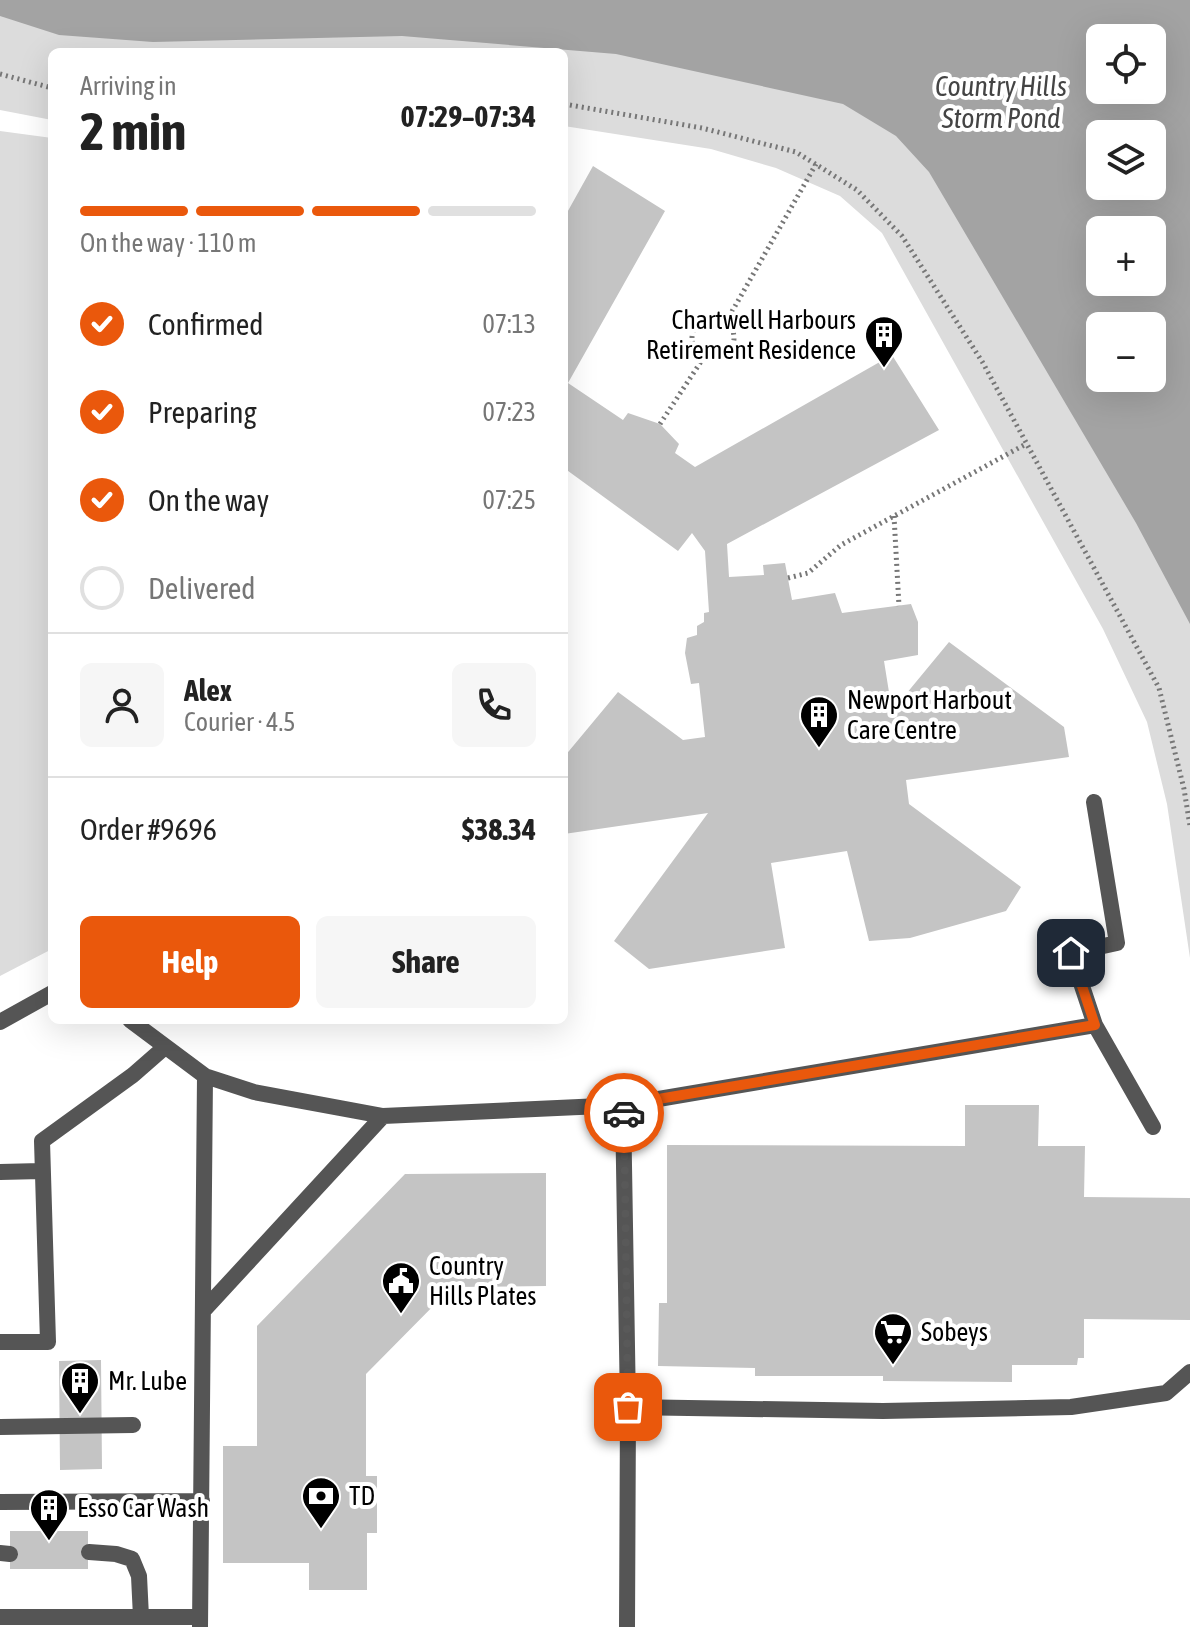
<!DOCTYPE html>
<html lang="en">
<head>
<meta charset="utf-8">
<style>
	:root { --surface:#fff; --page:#f6f6f6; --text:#222; --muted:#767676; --line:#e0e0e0; --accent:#ea580c }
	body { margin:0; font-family:"Asap Condensed",sans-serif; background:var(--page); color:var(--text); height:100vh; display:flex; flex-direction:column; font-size:30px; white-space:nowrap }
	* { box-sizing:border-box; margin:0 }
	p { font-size:26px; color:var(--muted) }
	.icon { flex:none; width:44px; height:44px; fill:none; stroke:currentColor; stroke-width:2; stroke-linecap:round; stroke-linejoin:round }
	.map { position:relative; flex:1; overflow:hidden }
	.panel { position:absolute; left:48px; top:48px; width:520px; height:976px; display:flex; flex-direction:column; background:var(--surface); border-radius:12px; box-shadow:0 8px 32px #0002 }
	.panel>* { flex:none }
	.tools { position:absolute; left:1086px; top:24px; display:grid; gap:16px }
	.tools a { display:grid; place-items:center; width:80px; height:80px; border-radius:12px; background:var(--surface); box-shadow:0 8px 32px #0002; font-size:40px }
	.pin { position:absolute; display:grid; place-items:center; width:68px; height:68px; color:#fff; margin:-34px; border-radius:16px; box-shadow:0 4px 12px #0006 }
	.courier { position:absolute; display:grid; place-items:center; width:80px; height:80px; margin:-40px; border:6px solid #ea580c; border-radius:50%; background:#fff; color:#222; box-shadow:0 2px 10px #0007 }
	.headline em { font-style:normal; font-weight:700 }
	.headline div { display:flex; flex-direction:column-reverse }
	.headline { display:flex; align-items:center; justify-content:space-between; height:136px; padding:0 32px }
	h1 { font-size:52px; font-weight:700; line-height:60px }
	.bar { display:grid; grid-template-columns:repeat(4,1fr); gap:12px 8px; align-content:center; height:96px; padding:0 32px }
	.bar i { height:10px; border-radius:6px; background:var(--line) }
	.bar .selected { background:var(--accent) }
	.bar p { grid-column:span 4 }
	.line { display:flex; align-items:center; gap:20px; padding:0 32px; border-top:2px solid var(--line) }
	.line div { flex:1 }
	.round { display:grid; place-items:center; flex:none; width:84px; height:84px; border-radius:12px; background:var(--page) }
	ol { padding:0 32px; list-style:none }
	li { display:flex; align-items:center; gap:24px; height:88px }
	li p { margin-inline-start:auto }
	li .icon { padding:8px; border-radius:50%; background:var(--accent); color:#fff; stroke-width:4 }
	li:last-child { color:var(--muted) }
	li i { width:44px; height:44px; border:4px solid var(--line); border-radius:50% }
	.button { display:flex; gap:16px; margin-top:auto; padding:16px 32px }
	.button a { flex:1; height:92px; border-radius:12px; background:var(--accent); color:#fff; font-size:32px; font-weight:700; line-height:92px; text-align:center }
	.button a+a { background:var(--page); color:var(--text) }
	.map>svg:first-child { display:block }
	.green { fill:#dcdcdc; fill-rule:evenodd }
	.water { fill:#a3a3a3; fill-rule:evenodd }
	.building { fill:#c4c4c4 }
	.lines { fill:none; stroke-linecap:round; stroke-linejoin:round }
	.path { stroke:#777; stroke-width:5; stroke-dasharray:2 4; stroke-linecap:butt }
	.service { stroke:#555; stroke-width:16 }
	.minor { stroke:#555; stroke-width:16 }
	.done { stroke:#595959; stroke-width:8; stroke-dasharray:0 14.4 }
	.route { stroke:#ea580c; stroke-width:10 }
	.labels { text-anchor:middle; stroke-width:8; stroke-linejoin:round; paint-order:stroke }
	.poi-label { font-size:26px; fill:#000; stroke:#fff; text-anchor:start }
	.water-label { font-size:28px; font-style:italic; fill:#444; stroke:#fff }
</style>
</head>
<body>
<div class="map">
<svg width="1190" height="1627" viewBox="0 0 1190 1627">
	<rect width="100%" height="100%" fill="#fff"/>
	<!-- green -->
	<path class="green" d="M0,0H1190V958L1167,804L1147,722L1103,629L882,233L840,196L776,168L711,149L564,126V52H52V120L0,110ZM1100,38H1152V90H1100ZM1100,134H1152V186H1100ZM1100,230H1152V282H1100ZM1100,326H1152V378H1100Z
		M0,131L52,138V949L0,976Z"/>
	<!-- water -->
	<path class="water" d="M0,0H1190V624L1136,523L929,172L896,136L843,104L616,54L402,36L153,42L59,35L0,16ZM1100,38H1152V90H1100ZM1100,134H1152V186H1100ZM1100,230H1152V282H1100ZM1100,326H1152V378H1100Z"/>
	<!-- building -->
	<path class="building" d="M593,166L665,211L568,383L623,420L628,413L660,424L679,444L675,453L695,467L892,355L939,430L727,544L729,577L764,575L763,565L785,563L792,600L835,593L842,613L911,604L918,622V655L884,661L892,711L949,642L1064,727L1069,757L906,780L909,804L1021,887L1006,911L910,938L869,941L847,851L771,863L785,948L649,969L614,941L708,813L564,834V757L618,692L683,740L705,737L699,683L691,684L685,653L687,638L697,635V626L704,622V613L709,612L705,551L692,533L678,551L564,468V218Z
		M965,1105H1039L1038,1146H1085L1084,1197L1190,1198V1320L1084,1319V1358H1078L1077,1365H1012V1382L883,1381V1376H755V1368L658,1366L659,1303H667V1145L965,1146Z
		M546,1173V1286L452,1287L366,1374V1476H377V1533H367V1590H309V1563H223V1446H257V1326L405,1174Z
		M101,1360L102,1469L60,1470L59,1361Z
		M10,1531H88V1569H10Z"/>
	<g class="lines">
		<!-- path -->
		<path class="path" d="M0,74L52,88
			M564,104L702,128L796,152L857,190L902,236L983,363L1159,688L1184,789L1190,826
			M692 338a21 21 0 1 1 42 0a21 21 0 1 1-42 0Z
			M726,322L816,164
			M660,424L704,357
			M894,516L899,606
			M788,578L808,573L841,545L1026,444"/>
		<!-- service -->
		<path class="service" d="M1094,802L1117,943L1071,953L1095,1025
			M130,1020L205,1076L254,1092L383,1116L623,1105L1095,1025L1153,1127
			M623,1105L628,1407L627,1627
			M0,1172L41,1171
			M203,1311L383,1116
			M0,1342H48L42,1141L133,1075L165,1047
			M628,1407L883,1411L1071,1407L1166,1393L1190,1372
			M0,1427L133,1425
			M0,1502L202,1501
			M89,1552L116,1554L132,1559L139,1576L141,1617
			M0,1553L10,1554
			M0,1617H199
			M200,1627L205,1076"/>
		<!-- minor -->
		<path class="minor" d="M0,1022L52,993"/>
	</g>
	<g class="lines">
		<!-- done -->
		<path class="done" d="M624,1113L628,1407"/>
		<!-- route -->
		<path class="route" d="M624,1113L623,1105L1095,1025L1071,953"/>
	</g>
	<!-- icons -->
	<defs>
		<g id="building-pin" transform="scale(2)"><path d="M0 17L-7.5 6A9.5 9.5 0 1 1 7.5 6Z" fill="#000" stroke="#fff"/><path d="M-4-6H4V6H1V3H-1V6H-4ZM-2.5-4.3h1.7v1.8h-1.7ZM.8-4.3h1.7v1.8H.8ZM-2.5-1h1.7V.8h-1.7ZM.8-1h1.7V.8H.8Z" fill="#fff"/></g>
		<g id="civic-pin" transform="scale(2)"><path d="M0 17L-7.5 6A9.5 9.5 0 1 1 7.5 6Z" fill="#000" stroke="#fff"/><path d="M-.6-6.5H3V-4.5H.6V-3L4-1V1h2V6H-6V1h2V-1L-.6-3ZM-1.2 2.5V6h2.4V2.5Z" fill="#fff"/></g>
		<g id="supermarket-pin" transform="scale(2)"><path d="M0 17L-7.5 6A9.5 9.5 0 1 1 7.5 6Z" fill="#000" stroke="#fff"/><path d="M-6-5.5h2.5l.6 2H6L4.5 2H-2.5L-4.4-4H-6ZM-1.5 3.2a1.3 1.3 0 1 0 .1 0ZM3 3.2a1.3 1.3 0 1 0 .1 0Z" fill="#fff"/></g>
		<g id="bank-pin" transform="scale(2)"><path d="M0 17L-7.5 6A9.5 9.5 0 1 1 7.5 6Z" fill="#000" stroke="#fff"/><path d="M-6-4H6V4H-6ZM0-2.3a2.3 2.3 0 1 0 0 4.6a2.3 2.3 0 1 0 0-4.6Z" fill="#fff"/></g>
	</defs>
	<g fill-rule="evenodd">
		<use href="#building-pin" x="884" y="335"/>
		<use href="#building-pin" x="819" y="715"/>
		<use href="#civic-pin" x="401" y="1281"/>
		<use href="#supermarket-pin" x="893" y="1332"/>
		<use href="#building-pin" x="80" y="1381"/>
		<use href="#bank-pin" x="321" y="1496"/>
		<use href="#building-pin" x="49" y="1508"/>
	</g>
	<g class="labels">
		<!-- poi labels -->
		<g class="poi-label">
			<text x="856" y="329" text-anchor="end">Chartwell Harbours<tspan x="856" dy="30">Retirement Residence</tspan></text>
			<text x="847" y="709">Newport Harbout<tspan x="847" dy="30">Care Centre</tspan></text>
			<text x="429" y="1275">Country<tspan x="429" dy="30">Hills Plates</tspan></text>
			<text x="921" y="1341">Sobeys</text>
			<text x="108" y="1390">Mr. Lube</text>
			<text x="349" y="1505">TD</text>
			<text x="77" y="1517">Esso Car Wash</text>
		</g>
		<!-- water labels -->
		<g class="water-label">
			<text x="1001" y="96">Country Hills<tspan x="1001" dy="32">Storm Pond</tspan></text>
		</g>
	</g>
</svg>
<div class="tools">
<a><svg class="icon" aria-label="locate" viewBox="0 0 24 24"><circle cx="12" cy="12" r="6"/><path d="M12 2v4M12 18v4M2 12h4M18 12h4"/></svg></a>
<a><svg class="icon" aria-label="layers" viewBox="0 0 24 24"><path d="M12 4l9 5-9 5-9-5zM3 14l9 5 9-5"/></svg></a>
<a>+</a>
<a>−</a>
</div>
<div class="pin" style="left:628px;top:1407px;background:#ea580c"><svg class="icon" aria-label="bag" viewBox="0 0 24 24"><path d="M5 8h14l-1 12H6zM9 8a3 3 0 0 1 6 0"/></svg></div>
<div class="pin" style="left:1071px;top:953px;background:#1f2937"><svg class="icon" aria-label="home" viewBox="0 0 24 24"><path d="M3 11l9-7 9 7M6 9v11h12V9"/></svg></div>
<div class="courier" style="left:624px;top:1113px"><svg class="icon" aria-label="car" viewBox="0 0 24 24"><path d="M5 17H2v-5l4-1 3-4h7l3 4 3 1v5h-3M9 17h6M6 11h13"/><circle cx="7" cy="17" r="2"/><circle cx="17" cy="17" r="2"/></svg></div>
<section class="panel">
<div class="headline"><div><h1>2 min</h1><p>Arriving in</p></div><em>07:29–07:34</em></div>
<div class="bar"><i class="selected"></i><i class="selected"></i><i class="selected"></i><i></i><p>On the way · 110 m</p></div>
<ol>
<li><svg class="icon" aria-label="check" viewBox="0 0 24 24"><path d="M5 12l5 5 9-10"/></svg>Confirmed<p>07:13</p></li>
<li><svg class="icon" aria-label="check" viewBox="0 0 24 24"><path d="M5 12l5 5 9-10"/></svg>Preparing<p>07:23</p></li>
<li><svg class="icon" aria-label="check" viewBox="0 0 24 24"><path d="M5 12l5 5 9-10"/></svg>On the way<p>07:25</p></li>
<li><i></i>Delivered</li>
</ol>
<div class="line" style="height:144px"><a class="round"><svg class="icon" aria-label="person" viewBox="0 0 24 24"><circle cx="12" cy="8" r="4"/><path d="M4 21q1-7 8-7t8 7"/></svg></a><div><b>Alex</b><p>Courier · 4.5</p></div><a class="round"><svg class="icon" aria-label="phone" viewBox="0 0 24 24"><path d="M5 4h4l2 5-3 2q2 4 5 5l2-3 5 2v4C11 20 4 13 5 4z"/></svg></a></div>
<div class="line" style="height:104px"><div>Order #9696</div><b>$38.34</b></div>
<div class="button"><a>Help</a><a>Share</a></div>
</section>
</div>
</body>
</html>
